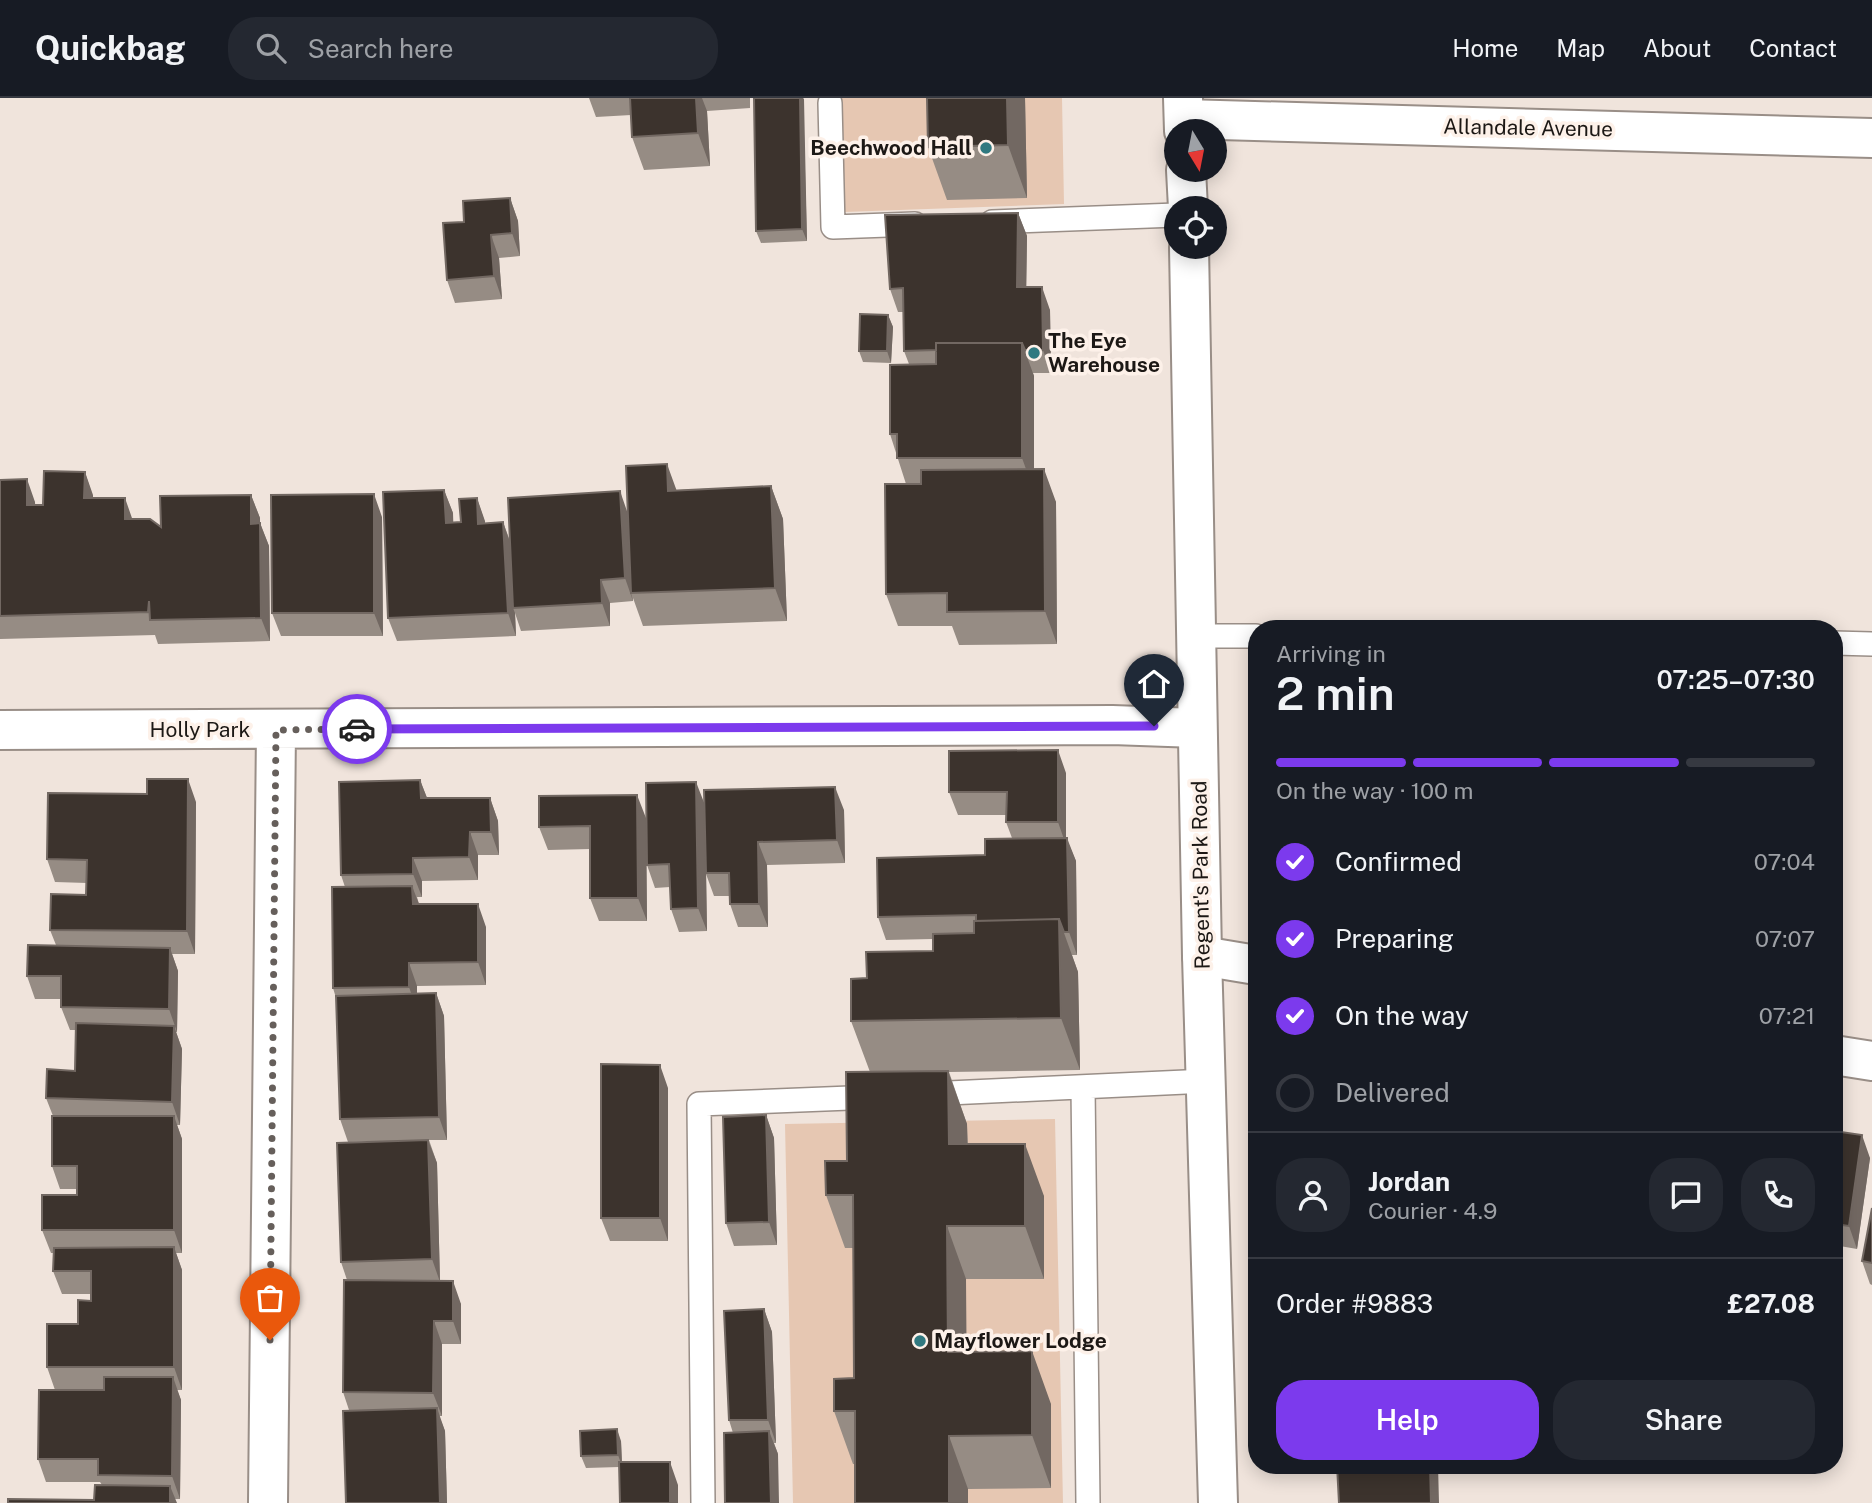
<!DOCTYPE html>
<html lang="en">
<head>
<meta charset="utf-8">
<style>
	:root { --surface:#171b24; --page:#242831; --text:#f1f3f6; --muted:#9ea1a6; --line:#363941; --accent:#7c3aed }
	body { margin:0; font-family:"Public Sans",sans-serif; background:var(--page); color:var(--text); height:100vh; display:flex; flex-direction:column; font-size:26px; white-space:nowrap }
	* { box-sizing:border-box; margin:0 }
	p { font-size:23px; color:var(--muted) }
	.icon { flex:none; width:38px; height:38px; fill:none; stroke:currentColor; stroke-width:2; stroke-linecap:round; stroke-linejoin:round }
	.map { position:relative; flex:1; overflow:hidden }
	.panel { position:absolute; left:1248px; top:522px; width:595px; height:854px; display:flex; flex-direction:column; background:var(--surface); border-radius:28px; box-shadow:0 4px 18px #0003 }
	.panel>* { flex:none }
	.needle { width:46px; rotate:170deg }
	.tools { position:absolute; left:1164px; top:21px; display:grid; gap:14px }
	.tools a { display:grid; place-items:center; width:63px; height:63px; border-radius:50%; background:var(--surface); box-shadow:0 4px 18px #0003; font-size:35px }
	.pin { position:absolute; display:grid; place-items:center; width:60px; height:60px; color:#fff; margin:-72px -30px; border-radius:50% 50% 50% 0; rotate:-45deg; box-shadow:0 0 7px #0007 }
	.pin .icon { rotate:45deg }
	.courier { position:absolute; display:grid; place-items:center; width:70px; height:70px; margin:-35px; border:5px solid #7c3aed; border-radius:50%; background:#fff; color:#222; box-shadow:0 2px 9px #0007 }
	.headline em { font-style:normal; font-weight:600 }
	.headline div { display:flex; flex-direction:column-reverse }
	.headline { display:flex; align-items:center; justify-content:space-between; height:119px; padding:0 28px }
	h1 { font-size:46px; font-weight:600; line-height:52px }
	.bar { display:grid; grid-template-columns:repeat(4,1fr); gap:10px 7px; align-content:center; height:84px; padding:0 28px }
	.bar i { height:9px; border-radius:5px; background:var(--line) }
	.bar .active { background:var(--accent) }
	.bar p { grid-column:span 4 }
	.line { display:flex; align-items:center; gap:18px; padding:0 28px; border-top:2px solid var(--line) }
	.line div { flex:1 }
	.round { display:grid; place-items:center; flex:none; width:74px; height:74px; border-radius:28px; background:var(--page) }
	ol { padding:0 28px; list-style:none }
	li { display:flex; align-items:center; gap:21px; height:77px }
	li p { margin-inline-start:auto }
	li .icon { padding:7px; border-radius:50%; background:var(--accent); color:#fff; stroke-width:4 }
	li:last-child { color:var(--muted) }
	li i { width:38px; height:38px; border:4px solid var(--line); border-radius:50% }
	.button { display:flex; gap:14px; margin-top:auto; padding:14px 28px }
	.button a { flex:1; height:80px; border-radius:28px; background:var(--accent); color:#fff; font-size:28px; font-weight:600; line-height:80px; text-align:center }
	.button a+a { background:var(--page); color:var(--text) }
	header { display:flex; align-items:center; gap:42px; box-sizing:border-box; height:98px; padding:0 35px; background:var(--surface); border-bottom:2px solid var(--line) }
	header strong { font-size:33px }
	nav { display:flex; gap:38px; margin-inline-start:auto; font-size:24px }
	.search { width:490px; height:63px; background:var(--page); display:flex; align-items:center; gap:18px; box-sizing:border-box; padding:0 24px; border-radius:28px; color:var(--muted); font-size:26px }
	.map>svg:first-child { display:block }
	.green { fill:#e6c7b2 }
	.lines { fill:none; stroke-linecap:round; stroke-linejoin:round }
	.service-casing { stroke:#998e87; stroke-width:26 }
	.minor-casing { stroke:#998e87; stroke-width:42 }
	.primary-casing { stroke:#998e87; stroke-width:42 }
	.service { stroke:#fff; stroke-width:23 }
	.minor { stroke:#fff; stroke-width:38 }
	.primary { stroke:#fff; stroke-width:38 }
	.wall { fill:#968c84 }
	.shaded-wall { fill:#726862 }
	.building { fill:#3c332d; stroke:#726862; stroke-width:2 }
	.done { stroke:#665f5b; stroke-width:7; stroke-dasharray:0 12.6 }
	.route { stroke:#7c3aed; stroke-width:9 }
	.poi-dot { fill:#307980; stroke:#fdf1e9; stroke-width:2.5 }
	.labels { text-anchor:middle; stroke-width:7; stroke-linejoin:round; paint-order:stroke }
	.street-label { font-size:21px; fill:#1c1815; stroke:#fdf1e9 }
	.poi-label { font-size:21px; font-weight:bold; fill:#1c1815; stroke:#fdf1e9; text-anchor:start }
</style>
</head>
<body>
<header>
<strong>Quickbag</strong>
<div class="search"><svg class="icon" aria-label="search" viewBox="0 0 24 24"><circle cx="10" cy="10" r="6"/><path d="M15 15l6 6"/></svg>Search here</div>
<nav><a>Home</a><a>Map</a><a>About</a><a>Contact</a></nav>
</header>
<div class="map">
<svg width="1872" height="1405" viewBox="0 0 1872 1405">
	<rect width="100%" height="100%" fill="#f0e4dc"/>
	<!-- green -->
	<path class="green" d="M840,0H1062L1064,106L844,114Z
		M1055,1021L1063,1405H793L785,1026Z"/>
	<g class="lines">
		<!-- service casing -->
		<g class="service-casing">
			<path id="service" d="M830,5L833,129L915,126
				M992,124L1176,117
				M1195,538H1256
				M1834,545L1872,546
				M1083,989L1088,1405
				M927,996L1207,983
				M703,1405L699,1006L875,999"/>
		</g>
		<!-- minor casing -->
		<g class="minor-casing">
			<path id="minor" d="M1184,21L1872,40
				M0,632L1112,627L1197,630
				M1202,858L1256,867
				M1834,957L1872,963
				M268,1405L276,632"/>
		</g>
		<!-- primary casing -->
		<g class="primary-casing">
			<path id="primary" d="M1183,0L1184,33
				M1186,72L1188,110
				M1189,149L1202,858L1218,1405"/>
		</g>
		<!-- service -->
		<use href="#service" class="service"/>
		<!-- minor -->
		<use href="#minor" class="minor"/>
		<!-- primary -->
		<use href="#primary" class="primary"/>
	</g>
	<!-- wall -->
	<path class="wall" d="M589,0H750V10L707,13L710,68L644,72L632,39L631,17L596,19Z
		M754,0H803L807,143L761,145L756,133Z
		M927,0H1025L1027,100L947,102L928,49Z
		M510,100L518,123L520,158L499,160L502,201L455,205L447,182Z
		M1018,115L1027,138L1026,189L1050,212L1051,275H1033L1034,278V371L1056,404L1057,546L959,547L952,528H898L886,496L906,386L890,336L909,266L904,253L903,214H898L890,191Z
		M888,217L893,229L891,265L863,264L859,253Z
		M85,374L93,400L133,421L161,429L251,397L260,420V425L269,448L270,543L158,546L155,537L0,541V382L35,404V407H43Z
		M771,388L783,421L787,523L643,528L633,500V503L610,505V528L521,533L515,515L516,538L397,543L388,520L444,392L453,415V425L461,424L477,400L485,425L503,424L510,443L628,415L677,392Z
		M382,419L383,538H281L272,515Z
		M1066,675V740L1076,763L1077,857H1072L1078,874L1080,972L949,974L967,1026L968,1046L1044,1098V1181H966V1254L1051,1306V1390L968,1391V1405H855V1366H853L834,1313L854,1280V1150H845L826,1097L847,1063L870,974L851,923L867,880L933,853V841L886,842L878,819L1012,740L1006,724L1007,717H958L949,694Z
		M420,682L427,700H490L498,723L499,757H478V782L422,783V799H417L419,806L486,829V887L417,888V896L436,895L444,918L447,1042H429L437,1065L440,1182L461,1206V1246H442V1318H439L445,1333L447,1405H346L349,1312L343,1294L347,1182L341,1164L384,1043L348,1044L340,1021L336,900L333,890L345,789L341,777Z
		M196,704L195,856H172L178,873L177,934H176L182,951L180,1027H177L182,1041V1155H176L182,1172V1292H177L181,1302L180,1401L94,1402L102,1387L100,1384H46L38,1361L55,1292L47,1269L78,1226L91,1203V1196H62L53,1173L54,1155H51L42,1132L77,1097V1091H60L52,1068L53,1018L46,1000L75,973L76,932H70L61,909V901H35L27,878L56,847L50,832L86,797L87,785L55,784L47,761Z
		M704,706L844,712L845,765L767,767L768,829H738L730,806L729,798H714L706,776L707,833L679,834L671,811L670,789L655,790L647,767Z
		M646,720L647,823H599L590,800V751L548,752L539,729Z
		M668,990V1143H610L601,1120Z
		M766,1017L774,1040L777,1147L734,1148L726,1125Z
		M1834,1033L1870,1060L1857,1151L1834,1147Z
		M1872,1110V1187L1870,1186L1862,1163Z
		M764,1211L772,1234L776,1345H774L778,1356L733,1335L729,1322Z
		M621,1343L622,1364L678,1387L619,1369L586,1370L581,1358Z"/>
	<!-- shaded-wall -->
	<path class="shaded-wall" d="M696,0H702L707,13L710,68L698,35Z
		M800,0H803L804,1L807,143L802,131Z
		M1007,0H1025L1027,100L1008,47Z
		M510,100L518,123L520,158L512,135Z
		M1018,115L1027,138L1026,212L1017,189Z
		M491,137L499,160L502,201L494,178Z
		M1042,189L1050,212L1051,275L1043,252Z
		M888,217L893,229L891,265L887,253Z
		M1022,245L1034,278V393L1022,360Z
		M667,366L679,399L668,393Z
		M1044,371L1056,404L1057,546L1045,513Z
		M85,374L93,397V423L84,400Z
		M27,381L35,404L36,430L27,407Z
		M771,388L783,421L787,523L775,490Z
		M444,392L453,415L454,448L446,425Z
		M620,393L628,416L631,495L633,503L625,480Z
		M374,396L382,419L383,538L374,515Z
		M251,397L260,420V449L251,426Z
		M125,400L133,423L125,421Z
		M477,400L485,423L486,449L478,426Z
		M503,424L511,447L513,510L515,515L516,538L508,515Z
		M260,425L269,448L270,543L261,520Z
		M601,482L610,505V528L602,505Z
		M1058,652L1066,675V747L1058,724Z
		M188,681L196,704L195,856L187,833Z
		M420,682L429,705L421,700Z
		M696,684L705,707L707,833L698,810Z
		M835,689L844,712L845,765L837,742Z
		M637,697L646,720L647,823L638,800Z
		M490,700L498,723L499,757L491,734Z
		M470,734L478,757V782L469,759Z
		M1067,740L1076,763L1077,857L1069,834Z
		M758,744L767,767L768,829L759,806Z
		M413,760L422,783V799L413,776Z
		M412,788L421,811L413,806Z
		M478,806L486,829V887L478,864Z
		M1059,821L1078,874L1080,972L1061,920Z
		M170,850L178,873L177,934L169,911Z
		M409,865L417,888V912L409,889Z
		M436,895L444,918L447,1042L439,1019Z
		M174,928L182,951L180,1027L172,1004Z
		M660,967L668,990V1143L660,1120Z
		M948,973L967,1026L968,1099L949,1046Z
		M766,1017L774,1040L777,1147L769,1124Z
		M174,1018L182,1041V1155L174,1132Z
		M1862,1037L1870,1060L1857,1151L1849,1128Z
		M428,1042L437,1065L440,1184L432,1161Z
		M1025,1046L1044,1098V1181L1025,1128Z
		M947,1128L966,1181L967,1307L948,1254Z
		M174,1149L182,1172V1292L174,1269Z
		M453,1183L461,1206V1246L453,1223Z
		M764,1211L772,1234L776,1345L768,1322Z
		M434,1223L442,1246V1318L433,1295Z
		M1032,1253L1051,1306V1390L1032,1337Z
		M173,1279L181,1302L180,1401L172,1378Z
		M437,1310L445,1333L447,1405H440Z
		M617,1331L621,1343L622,1368L618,1357Z
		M769,1333L778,1356L779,1405H771Z
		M949,1338L968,1391V1405H949Z
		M670,1364L678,1387V1405H670Z
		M1430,1367H1438L1439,1405H1431Z
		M170,1388L177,1405H170Z"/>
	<!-- building -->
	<path class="building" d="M630,0H696L698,35L632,39Z
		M754,0H800L802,131L756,133Z
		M927,0H1007L1008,47L928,49Z
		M510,100L512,135L491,137L494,178L447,182L443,125L464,124L463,103Z
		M1018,115L1017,189H1042L1043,252H1025L1022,245H936V252L904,253L903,190L890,191L885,117Z
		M860,216L888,217L887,253H859Z
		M936,245H1022V360H897V336H890V267L936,266Z
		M667,366L668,393L771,388L775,490L631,495L626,368Z
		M1044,371L1045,513L947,514V495L886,496L885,386H921V372Z
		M44,373L85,374L84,400H125V421H150L161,429L160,398L251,397V426L260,425L261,520L150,522L149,503L148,514L0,518V382L27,381V407H43Z
		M444,392L446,425L461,424L459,401L477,400L478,426L503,424L508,515L388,520L383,394Z
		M620,393L625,480L601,482L602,505L513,510L508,400Z
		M374,396V515H272L271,397Z
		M1058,652V724H1006L1007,694H949V653Z
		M147,681H188L187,833L50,832L51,796L86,797L87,762L47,761L48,695L147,696Z
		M420,682L421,700H490L491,734H470L469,759L413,760V776L341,777L339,684Z
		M696,684L698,810L671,811L669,766L647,767L646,685Z
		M835,689L837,742L758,744L759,806H730L729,775H706L704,692Z
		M637,697L638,800H590V728L539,729V698Z
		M1067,740L1069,834H1064L1059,821L976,823V817L878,819L877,760L985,757V741Z
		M412,788L413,806H478V864L409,865V889L333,890L332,789Z
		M1059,821L1061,920L851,923V881L867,880L866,854L933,853V836L974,835V823Z
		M28,847L170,850L169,911L61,909V878H27Z
		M436,895L439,1019L340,1021L336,898Z
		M76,925L174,928L172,1004L46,1000L47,971L75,973Z
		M601,966L660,967V1120H601Z
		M948,973L949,1046H1025V1128H947L948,1254L1032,1253V1337L949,1338V1405H855V1313H834V1281L854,1280L853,1097H826L825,1063H847L846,974Z
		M766,1017L769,1124L726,1125L723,1019Z
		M52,1018H174V1132H42V1097H77V1068H52Z
		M1834,1033L1862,1037L1849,1128L1834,1126Z
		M428,1042L432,1161L341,1164L337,1045Z
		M1872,1110V1165L1862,1163Z
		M174,1149V1269H47V1226H78V1202L91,1203V1173H53L54,1150Z
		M344,1182L453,1183V1223H434L433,1295L343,1294Z
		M764,1211L768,1322H729L724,1213Z
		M104,1279H173L172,1378L98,1377V1361H38L39,1292H104Z
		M437,1310L440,1405H346L343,1313Z
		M617,1331L618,1357L581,1358L580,1333Z
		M769,1333L771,1405H725L724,1335Z
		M619,1364H670V1405H620Z
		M1337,1367H1430L1431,1405H1339Z
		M95,1387L170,1388V1405H8V1401L94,1402Z"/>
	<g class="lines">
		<!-- done -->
		<path class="done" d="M270,1242L276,632L357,631"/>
		<!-- route -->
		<path class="route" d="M357,631L1154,628"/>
	</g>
	<!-- markers -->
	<g class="poi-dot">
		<circle cx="986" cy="50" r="7"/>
		<circle cx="1034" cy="255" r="7"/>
		<circle cx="920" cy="1243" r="7"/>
	</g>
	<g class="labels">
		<!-- street labels -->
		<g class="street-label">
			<text transform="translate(1528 30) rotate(1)" y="7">Allandale Avenue</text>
			<text x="200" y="639">Holly Park</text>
			<text transform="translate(1201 777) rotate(-91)" y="7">Regent's Park Road</text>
		</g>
		<!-- poi labels -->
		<g class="poi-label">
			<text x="972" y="57" text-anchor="end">Beechwood Hall</text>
			<text x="1048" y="250">The Eye<tspan x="1048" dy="24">Warehouse</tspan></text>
			<text x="934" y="1250">Mayflower Lodge</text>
		</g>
	</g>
</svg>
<div class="tools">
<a><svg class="needle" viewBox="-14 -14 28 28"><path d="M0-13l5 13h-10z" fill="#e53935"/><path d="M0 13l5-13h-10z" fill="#9ea1a6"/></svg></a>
<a><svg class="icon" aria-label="locate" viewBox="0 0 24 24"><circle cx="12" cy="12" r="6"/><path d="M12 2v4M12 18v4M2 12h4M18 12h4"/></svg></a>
</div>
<div class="pin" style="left:270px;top:1242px;background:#ea580c"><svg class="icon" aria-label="bag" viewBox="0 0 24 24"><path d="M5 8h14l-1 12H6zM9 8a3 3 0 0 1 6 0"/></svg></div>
<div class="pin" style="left:1154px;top:628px;background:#1f2937"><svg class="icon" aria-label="home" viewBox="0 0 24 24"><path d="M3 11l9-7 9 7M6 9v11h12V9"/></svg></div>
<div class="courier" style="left:357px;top:631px"><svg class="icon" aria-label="car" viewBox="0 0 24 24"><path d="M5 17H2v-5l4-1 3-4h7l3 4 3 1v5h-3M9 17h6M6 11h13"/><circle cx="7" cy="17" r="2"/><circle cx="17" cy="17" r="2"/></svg></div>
<section class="panel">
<div class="headline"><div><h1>2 min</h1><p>Arriving in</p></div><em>07:25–07:30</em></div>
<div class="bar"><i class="active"></i><i class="active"></i><i class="active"></i><i></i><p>On the way · 100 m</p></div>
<ol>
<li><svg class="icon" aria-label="check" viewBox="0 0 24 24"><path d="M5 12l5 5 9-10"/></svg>Confirmed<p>07:04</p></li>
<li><svg class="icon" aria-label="check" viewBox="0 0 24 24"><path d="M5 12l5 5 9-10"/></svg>Preparing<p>07:07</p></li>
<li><svg class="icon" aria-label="check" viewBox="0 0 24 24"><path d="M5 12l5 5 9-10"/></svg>On the way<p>07:21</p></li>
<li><i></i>Delivered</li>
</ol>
<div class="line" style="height:126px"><a class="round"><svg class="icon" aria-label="person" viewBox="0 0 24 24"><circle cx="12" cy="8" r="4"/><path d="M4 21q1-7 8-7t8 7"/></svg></a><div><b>Jordan</b><p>Courier · 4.9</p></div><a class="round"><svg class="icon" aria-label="chat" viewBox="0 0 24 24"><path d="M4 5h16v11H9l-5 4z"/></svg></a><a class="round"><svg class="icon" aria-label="phone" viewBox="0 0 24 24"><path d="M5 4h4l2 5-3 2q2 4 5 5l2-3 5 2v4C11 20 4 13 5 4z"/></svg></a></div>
<div class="line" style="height:91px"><div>Order #9883</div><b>£27.08</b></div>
<div class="button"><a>Help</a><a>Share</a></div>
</section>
</div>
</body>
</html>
